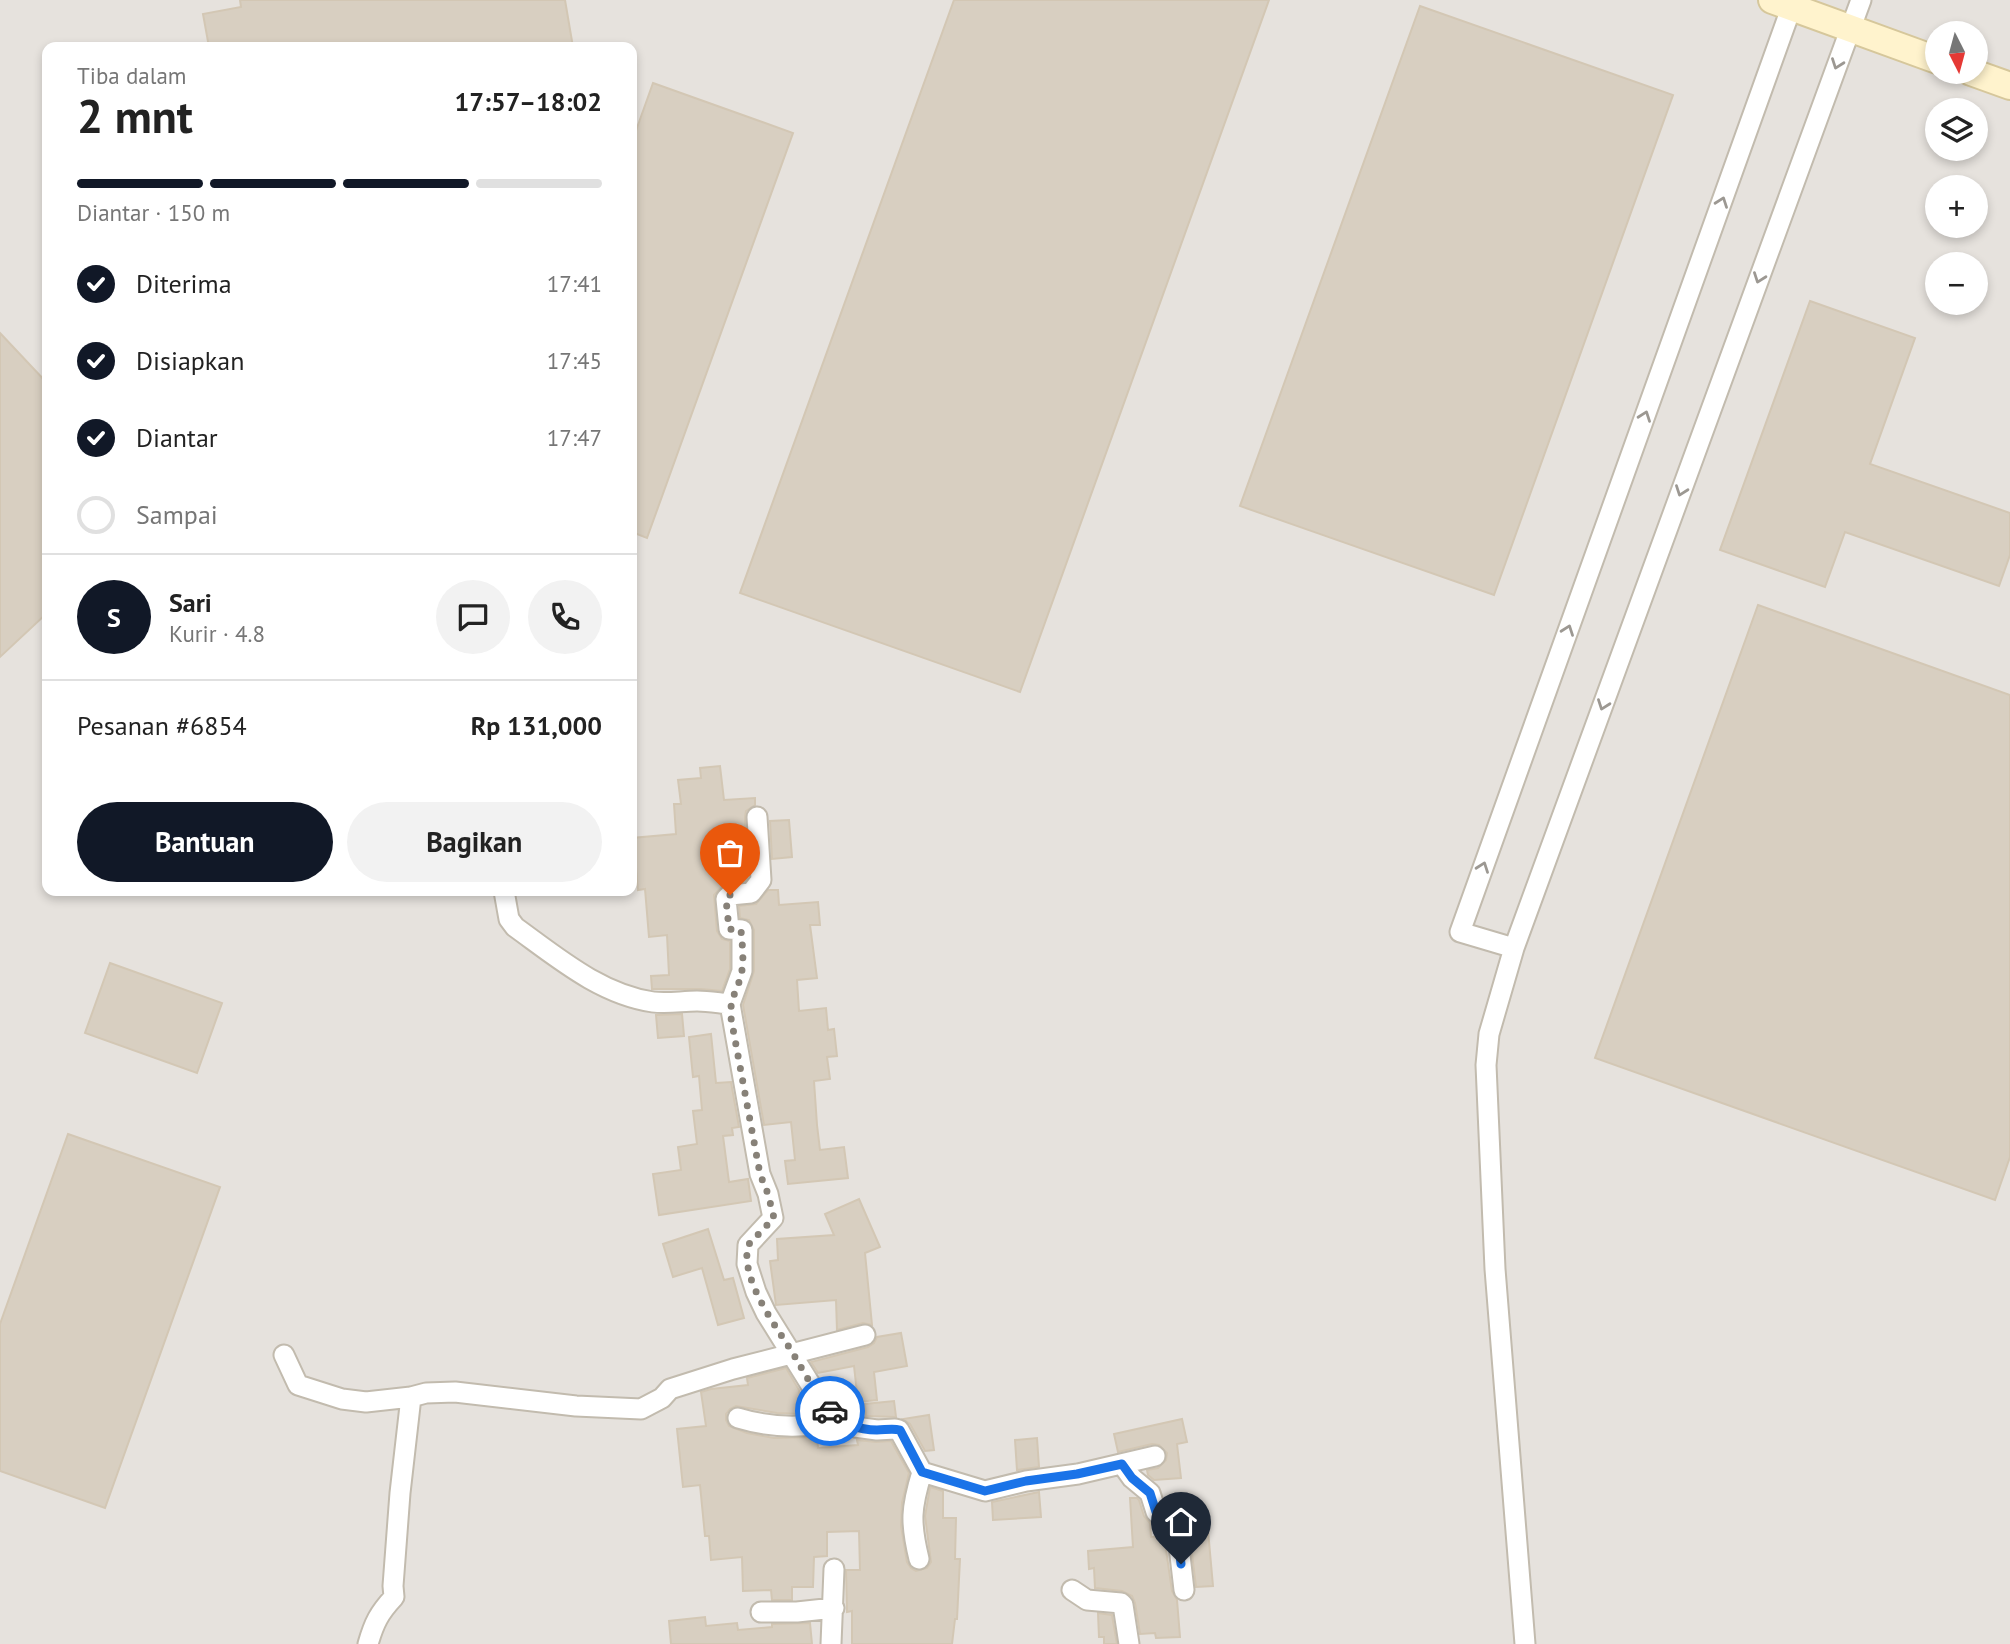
<!DOCTYPE html>
<html lang="id">
<head>
<meta charset="utf-8">
<style>
	:root { --surface:#fff; --page:#f2f2f2; --text:#222; --muted:#767676; --line:#e0e0e0; --accent:#111827 }
	body { margin:0; font-family:"PT Sans",sans-serif; background:var(--page); color:var(--text); height:100vh; display:flex; flex-direction:column; font-size:26px; white-space:nowrap }
	* { box-sizing:border-box; margin:0 }
	p { font-size:23px; color:var(--muted) }
	.icon { flex:none; width:38px; height:38px; fill:none; stroke:currentColor; stroke-width:2; stroke-linecap:round; stroke-linejoin:round }
	.map { position:relative; flex:1; overflow:hidden }
	.sheet { position:absolute; left:42px; top:42px; width:595px; height:854px; display:flex; flex-direction:column; background:var(--surface); border-radius:14px; box-shadow:0 4px 10px #0003 }
	.sheet>* { flex:none }
	.needle { width:46px; rotate:174deg }
	.tools { position:absolute; left:1925px; top:21px; display:grid; gap:14px }
	.tools a { display:grid; place-items:center; width:63px; height:63px; border-radius:50%; background:var(--surface); box-shadow:0 4px 10px #0003; font-size:35px }
	.pin { position:absolute; display:grid; place-items:center; width:60px; height:60px; color:#fff; margin:-72px -30px; border-radius:50% 50% 50% 0; rotate:-45deg; box-shadow:0 0 7px #0007 }
	.pin .icon { rotate:45deg }
	.courier { position:absolute; display:grid; place-items:center; width:70px; height:70px; margin:-35px; border:5px solid #1a73e8; border-radius:50%; background:#fff; color:#222; box-shadow:0 2px 9px #0007 }
	.overview em { font-style:normal; font-weight:700 }
	.overview div { display:flex; flex-direction:column-reverse }
	.overview { display:flex; align-items:center; justify-content:space-between; height:119px; padding:0 35px }
	h1 { font-size:46px; font-weight:700; line-height:52px }
	.bar { display:grid; grid-template-columns:repeat(4,1fr); gap:10px 7px; align-content:center; height:84px; padding:0 35px }
	.bar i { height:9px; border-radius:5px; background:var(--line) }
	.bar .selected { background:var(--accent) }
	.bar p { grid-column:span 4 }
	.line { display:flex; align-items:center; gap:18px; padding:0 35px; border-top:2px solid var(--line) }
	.line div { flex:1 }
	.round { display:grid; place-items:center; flex:none; width:74px; height:74px; border-radius:37px; background:var(--page) }
	ol { padding:0 35px; list-style:none }
	li { display:flex; align-items:center; gap:21px; height:77px }
	li p { margin-inline-start:auto }
	li .icon { padding:7px; border-radius:50%; background:var(--accent); color:#fff; stroke-width:4 }
	li:last-child { color:var(--muted) }
	li i { width:38px; height:38px; border:4px solid var(--line); border-radius:50% }
	.button { display:flex; gap:14px; margin-top:auto; padding:14px 35px }
	.button a { flex:1; height:80px; border-radius:42px; background:var(--accent); color:#fff; font-size:28px; font-weight:700; line-height:80px; text-align:center }
	.button a+a { background:var(--page); color:var(--text) }
	.map>svg:first-child { display:block }
	.industrial { fill:#e6e2dd; fill-rule:evenodd }
	.building { fill:#d8cfc1; stroke:#d3c7b4; stroke-width:2 }
	.lines { fill:none; stroke-linecap:round; stroke-linejoin:round }
	.street-casing { stroke:#c2bbae; stroke-width:23 }
	.secondary-casing { stroke:#d6c79b; stroke-width:30 }
	.street { stroke:#fff; stroke-width:19 }
	.secondary { stroke:#fff3cd; stroke-width:26 }
	.oneway { stroke:#9c9892 }
	.done { stroke:#878178; stroke-width:7; stroke-dasharray:0 12.6 }
	.route { stroke:#1a73e8; stroke-width:9 }
</style>
</head>
<body>
<div class="map">
<svg width="2010" height="1644" viewBox="0 0 2010 1644">
	<rect width="100%" height="100%" fill="#f6f3ec"/>
	<!-- industrial -->
	<path class="industrial" d="M0,0H2010V1644H0ZM1937,33H1976V72H1937ZM47,47H632V891H47ZM1937,110H1976V149H1937ZM1937,187H1976V226H1937ZM1937,264H1976V303H1937Z"/>
	<!-- building -->
	<path class="building" d="M240,0H565L573,47H209L203,14L241,7Z
		M954,0H1269L1020,692L740,593Z
		M1420,6L1673,95L1494,595L1240,506Z
		M653,83L793,133L647,538L632,532V142Z
		M1810,301L1915,338L1870,464L2010,513V555L1999,586L1845,532L1825,587L1720,550Z
		M0,333L47,383V613L0,657Z
		M1758,605L2010,695V1157L1995,1200L1595,1058Z
		M720,766L724,800L755,798V805L746,811L745,817L747,878L745,881L729,883L722,886L714,895L717,931L722,939L730,941V969L722,991L701,989H652L651,976L669,975L667,935L649,937L645,889L638,890L635,857L632,858V838L676,834L674,804H681L678,780L701,778L700,768Z
		M789,820L792,857L772,859L770,821Z
		M768,890H778L779,905L818,902L820,925H810L817,978L797,980L799,1011L826,1008L828,1030L834,1029L837,1056L827,1057L830,1079L814,1081L817,1125L820,1150L844,1147L848,1178L788,1184L785,1161L795,1160L791,1122L764,1125L743,1005L754,971V930L749,920L740,918L739,906L756,904Z
		M110,963L222,1003L197,1073L85,1033Z
		M682,1014L684,1036L658,1038L656,1015Z
		M711,1034L716,1083L731,1082L739,1127L732,1128L733,1135L723,1136L729,1182L748,1179L751,1201L659,1215L653,1174L681,1170L678,1147L697,1144L693,1111L702,1110L699,1076L693,1077L689,1037Z
		M68,1134L220,1187L105,1508L0,1471V1324Z
		M859,1199L880,1247L865,1253L872,1325L863,1323L837,1330L836,1300L776,1305L770,1261L778,1260L777,1239L834,1235L825,1214Z
		M708,1229L724,1280L733,1278L744,1318L718,1325L702,1268L673,1277L663,1244Z
		M901,1333L907,1366L874,1372L877,1400L858,1402L854,1366L818,1373L811,1362L868,1347L874,1343L877,1337Z
		M786,1368L799,1390L802,1414L777,1413L736,1406L730,1409L726,1414V1420L729,1426L747,1433L774,1438L817,1437L818,1448L858,1445L857,1440L876,1442L891,1441L909,1473L902,1503L901,1526L907,1562L911,1568L916,1571L927,1568L931,1562L925,1516L930,1487L943,1491V1518H956L955,1559H960L957,1619H955L952,1644H852V1611L847,1612L846,1570H860L859,1531L827,1532V1556L814,1557L813,1587H792V1600H772L771,1590L743,1591L742,1557L711,1560L709,1536H705L700,1485L683,1487L677,1429L706,1426L701,1392L711,1389L748,1385L747,1378Z
		M894,1401L896,1417L866,1416L865,1404Z
		M929,1415L934,1450L925,1451L910,1424L903,1419Z
		M1182,1419L1187,1442L1177,1444L1181,1478L1154,1480L1148,1475L1147,1470L1158,1468L1166,1460L1167,1453L1159,1445L1152,1444L1118,1452L1114,1434Z
		M1037,1438L1039,1467L1017,1470L1015,1440Z
		M1039,1492L1041,1517L993,1520L992,1502Z
		M1130,1498H1137L1139,1500L1144,1516L1150,1523L1151,1537L1164,1536L1172,1591L1177,1600L1180,1637L1156,1638L1155,1633L1140,1634L1135,1603L1132,1596L1122,1591L1095,1588L1094,1568L1089,1569L1088,1551L1133,1547Z
		M1207,1519L1213,1586L1196,1587L1190,1537L1184,1521Z
		M1098,1613L1112,1615L1117,1644H1104V1637H1099Z
		M705,1617L706,1626L737,1623L738,1630L772,1627V1624L810,1623L812,1644H671L669,1621Z"/>
	<g class="lines">
		<!-- street casing -->
		<g class="street-casing">
			<path id="street" d="M504,891L509,919L515,927C558,958 600,994 653,1002C668,1004 682,1001 697,1001C708,1001 719,1003 730,1004L760,1174L768,1194L773,1218L748,1245L747,1264L756,1292L766,1313L822,1403L839,1420L855,1427L877,1430L895,1429L899,1430L922,1472L985,1491L1026,1481L1078,1474L1155,1456
				M1514,948L1460,932L1794,0
				M730,1004L742,971V930L729,929L726,899L730,895L751,893L761,880L757,817
				M284,1355L298,1385L342,1399L366,1402L411,1397L426,1393L455,1392L576,1406L641,1409L662,1398L670,1389L733,1369L865,1335
				M738,1418C771,1428 805,1429 839,1420
				M1122,1464L1132,1478L1150,1493L1156,1512L1175,1529L1178,1538L1184,1590
				M919,1559C910,1522 911,1508 922,1472
				M1072,1590L1087,1600L1121,1603L1123,1605L1129,1644
				M761,1612H797L834,1608
				M368,1644C374,1623 379,1613 394,1597L393,1586L400,1493L411,1397
				M831,1644L834,1569
				M1525,1644L1495,1269L1486,1065L1489,1034L1514,948L1861,0"/>
		</g>
		<!-- secondary casing -->
		<g class="secondary-casing">
			<path id="secondary" d="M1772,0L1937,60
				M1971,72L2010,86"/>
		</g>
		<!-- street -->
		<use href="#street" class="street"/>
		<!-- secondary -->
		<use href="#secondary" class="secondary"/>
	</g>
	<!-- one-way arrows -->
	<defs><path id="oneway-chevron" d="M-2-3.5L2.5 0L-2 3.5" fill="none" stroke-width="1.6" stroke-linecap="round" stroke-linejoin="round" transform="scale(1.75)"/></defs>
	<g class="oneway">
		<use href="#oneway-chevron" transform="translate(1837 64) rotate(110)"/>
		<use href="#oneway-chevron" transform="translate(1722 202) rotate(-70)"/>
		<use href="#oneway-chevron" transform="translate(1759 278) rotate(110)"/>
		<use href="#oneway-chevron" transform="translate(1645 416) rotate(-70)"/>
		<use href="#oneway-chevron" transform="translate(1681 491) rotate(110)"/>
		<use href="#oneway-chevron" transform="translate(1568 630) rotate(-70)"/>
		<use href="#oneway-chevron" transform="translate(1603 705) rotate(110)"/>
		<use href="#oneway-chevron" transform="translate(1483 867) rotate(-70)"/>
	</g>
	<g class="lines">
		<!-- done -->
		<path class="done" d="M730,895L726,899L729,929L741,930C742,943 744,957 742,970C739,990 729,996 731,1018L760,1174L768,1194L774,1218L748,1245C740,1280 776,1326 794,1355C803,1371 813,1387 822,1403L830,1411"/>
		<!-- route -->
		<path class="route" d="M830,1411C843,1424 858,1430 877,1430C885,1430 892,1428 900,1430L922,1472L985,1491L1026,1481L1077,1474L1122,1464L1132,1478L1150,1493L1156,1512L1175,1530L1178,1538L1181,1564"/>
	</g>
</svg>
<div class="tools">
<a><svg class="needle" viewBox="-14 -14 28 28"><path d="M0-13l5 13h-10z" fill="#e53935"/><path d="M0 13l5-13h-10z" fill="#767676"/></svg></a>
<a><svg class="icon" aria-label="layers" viewBox="0 0 24 24"><path d="M12 4l9 5-9 5-9-5zM3 14l9 5 9-5"/></svg></a>
<a>+</a>
<a>−</a>
</div>
<div class="pin" style="left:730px;top:895px;background:#ea580c"><svg class="icon" aria-label="bag" viewBox="0 0 24 24"><path d="M5 8h14l-1 12H6zM9 8a3 3 0 0 1 6 0"/></svg></div>
<div class="pin" style="left:1181px;top:1564px;background:#1f2937"><svg class="icon" aria-label="home" viewBox="0 0 24 24"><path d="M3 11l9-7 9 7M6 9v11h12V9"/></svg></div>
<div class="courier" style="left:830px;top:1411px"><svg class="icon" aria-label="car" viewBox="0 0 24 24"><path d="M5 17H2v-5l4-1 3-4h7l3 4 3 1v5h-3M9 17h6M6 11h13"/><circle cx="7" cy="17" r="2"/><circle cx="17" cy="17" r="2"/></svg></div>
<section class="sheet">
<div class="overview"><div><h1>2 mnt</h1><p>Tiba dalam</p></div><em>17:57–18:02</em></div>
<div class="bar"><i class="selected"></i><i class="selected"></i><i class="selected"></i><i></i><p>Diantar · 150 m</p></div>
<ol>
<li><svg class="icon" aria-label="check" viewBox="0 0 24 24"><path d="M5 12l5 5 9-10"/></svg>Diterima<p>17:41</p></li>
<li><svg class="icon" aria-label="check" viewBox="0 0 24 24"><path d="M5 12l5 5 9-10"/></svg>Disiapkan<p>17:45</p></li>
<li><svg class="icon" aria-label="check" viewBox="0 0 24 24"><path d="M5 12l5 5 9-10"/></svg>Diantar<p>17:47</p></li>
<li><i></i>Sampai</li>
</ol>
<div class="line" style="height:126px"><b class="round" style="background:var(--accent);color:#fff">S</b><div><b>Sari</b><p>Kurir · 4.8</p></div><a class="round"><svg class="icon" aria-label="chat" viewBox="0 0 24 24"><path d="M4 5h16v11H9l-5 4z"/></svg></a><a class="round"><svg class="icon" aria-label="phone" viewBox="0 0 24 24"><path d="M5 4h4l2 5-3 2q2 4 5 5l2-3 5 2v4C11 20 4 13 5 4z"/></svg></a></div>
<div class="line" style="height:91px"><div>Pesanan #6854</div><b>Rp 131,000</b></div>
<div class="button"><a>Bantuan</a><a>Bagikan</a></div>
</section>
</div>
</body>
</html>
